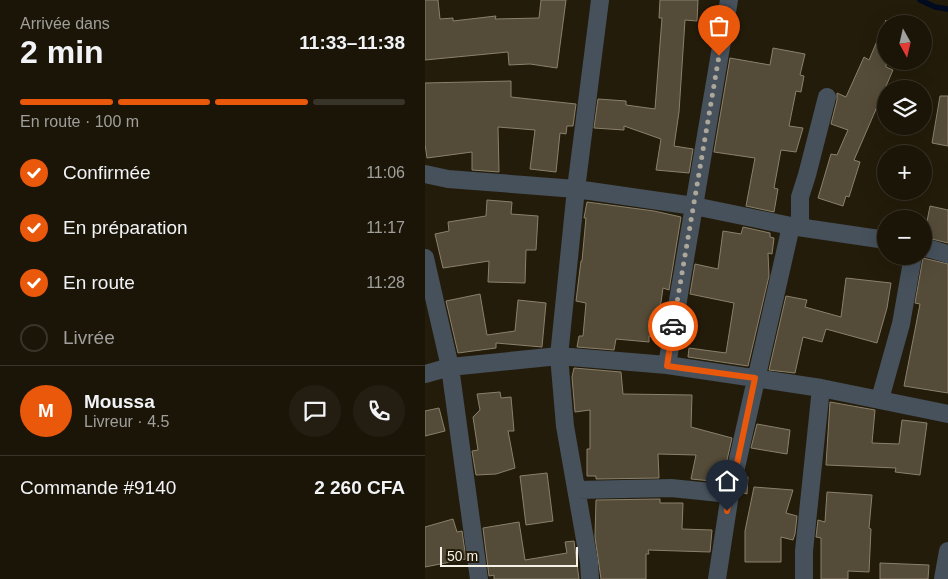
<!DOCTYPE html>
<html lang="fr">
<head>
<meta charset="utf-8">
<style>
	:root { --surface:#1b1508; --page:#241e12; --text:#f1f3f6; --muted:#a09f9c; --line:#393429; --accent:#ea580c }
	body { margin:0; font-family:Helvetica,sans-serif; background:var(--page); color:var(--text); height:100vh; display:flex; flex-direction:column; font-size:19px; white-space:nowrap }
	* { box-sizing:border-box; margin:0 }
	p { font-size:16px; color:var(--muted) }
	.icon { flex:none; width:28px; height:28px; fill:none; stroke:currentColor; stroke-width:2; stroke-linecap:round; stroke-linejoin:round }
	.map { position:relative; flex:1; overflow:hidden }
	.side { display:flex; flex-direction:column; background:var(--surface); width:425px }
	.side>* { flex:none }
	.needle { width:32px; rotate:172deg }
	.buttons { position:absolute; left:452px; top:15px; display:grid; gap:10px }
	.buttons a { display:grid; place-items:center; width:55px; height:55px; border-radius:50%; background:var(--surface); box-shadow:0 5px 20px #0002,0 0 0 1px var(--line); font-size:25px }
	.scale { position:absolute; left:15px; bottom:12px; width:138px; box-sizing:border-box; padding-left:5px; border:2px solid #f7f2e7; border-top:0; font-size:14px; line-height:18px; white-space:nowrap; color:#f7f2e7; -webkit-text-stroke:4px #241c0a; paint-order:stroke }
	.pin { position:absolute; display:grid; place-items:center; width:42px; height:42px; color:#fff; margin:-51px -21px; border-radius:50% 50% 50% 0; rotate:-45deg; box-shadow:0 0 5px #0007 }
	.pin .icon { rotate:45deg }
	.courier { position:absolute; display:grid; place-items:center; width:50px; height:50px; margin:-25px; border:4px solid #ea580c; border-radius:50%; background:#fff; color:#222; box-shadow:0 1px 6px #0007 }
	.head em { font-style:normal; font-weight:600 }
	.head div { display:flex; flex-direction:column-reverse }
	.head { display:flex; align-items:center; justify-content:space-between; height:85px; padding:0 20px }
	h1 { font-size:32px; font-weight:600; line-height:38px }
	.bar { display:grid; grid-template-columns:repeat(4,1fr); gap:8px 5px; align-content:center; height:60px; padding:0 20px }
	.bar i { height:6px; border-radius:4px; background:var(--line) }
	.bar .on { background:var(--accent) }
	.bar p { grid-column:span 4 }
	.line { display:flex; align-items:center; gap:12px; padding:0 20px; border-top:1px solid var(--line) }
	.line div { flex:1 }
	.round { display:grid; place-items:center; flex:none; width:52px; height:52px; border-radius:26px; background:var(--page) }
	ol { padding:0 20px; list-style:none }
	li { display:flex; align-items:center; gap:15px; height:55px }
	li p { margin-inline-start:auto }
	li .icon { padding:5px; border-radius:50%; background:var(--accent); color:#fff; stroke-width:4 }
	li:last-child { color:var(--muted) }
	li i { width:28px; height:28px; border:2px solid var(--line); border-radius:50% }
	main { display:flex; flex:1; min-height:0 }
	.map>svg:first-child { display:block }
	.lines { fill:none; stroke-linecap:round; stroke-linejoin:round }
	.stream { stroke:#000b1f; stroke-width:5.5 }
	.building { fill:#544b38; stroke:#8a816c }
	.minor { stroke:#46515c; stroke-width:18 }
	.done { stroke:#ada79a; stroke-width:5; stroke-dasharray:0 9 }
	.route { stroke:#ea580c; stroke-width:6 }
</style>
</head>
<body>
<main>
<section class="side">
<div class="head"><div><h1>2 min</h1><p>Arrivée dans</p></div><em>11:33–11:38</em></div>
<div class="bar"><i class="on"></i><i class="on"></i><i class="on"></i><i></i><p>En route · 100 m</p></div>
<ol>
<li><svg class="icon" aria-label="check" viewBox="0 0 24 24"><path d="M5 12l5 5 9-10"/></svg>Confirmée<p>11:06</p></li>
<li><svg class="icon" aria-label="check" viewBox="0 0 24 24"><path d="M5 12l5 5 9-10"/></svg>En préparation<p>11:17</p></li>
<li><svg class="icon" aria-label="check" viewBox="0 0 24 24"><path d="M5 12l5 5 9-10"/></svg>En route<p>11:28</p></li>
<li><i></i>Livrée</li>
</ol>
<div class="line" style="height:90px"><b class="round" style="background:var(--accent);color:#fff">M</b><div><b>Moussa</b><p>Livreur · 4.5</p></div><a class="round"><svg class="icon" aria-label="chat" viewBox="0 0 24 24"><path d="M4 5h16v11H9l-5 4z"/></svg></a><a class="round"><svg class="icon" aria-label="phone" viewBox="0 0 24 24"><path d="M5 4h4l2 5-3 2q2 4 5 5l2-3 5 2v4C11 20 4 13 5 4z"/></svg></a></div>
<div class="line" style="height:65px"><div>Commande #9140</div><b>2 260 CFA</b></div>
</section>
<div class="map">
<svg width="523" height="579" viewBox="0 0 523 579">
	<rect width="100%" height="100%" fill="#241c0a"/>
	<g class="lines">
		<!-- stream -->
		<path class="stream" d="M495,0L510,7L523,9"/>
	</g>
	<!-- building -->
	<path class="building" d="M0,0H13L15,19L28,18V21L71,16L70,19L114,18L116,0H141L132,68L105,64L84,65L83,52L0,60Z
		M235,0H273L272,21L260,20L254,112L249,146L268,149L264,173L231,170L236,139L199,126V130L169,128L173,99L201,101V105L230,109L237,18H234Z
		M461,20V67L468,70L429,160L435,162L424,197L421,196L418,206L393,198L406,154L412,155L423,130L406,124L412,100V93L421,97L439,57L444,60Z
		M348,48L380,54L375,75L379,76L376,92L371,91L364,126L378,128L371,152L356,150L349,188L353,189L349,212L321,206L330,158L289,152L305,58L345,65Z
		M86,81V97L151,104L148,126H142L141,134L135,133L131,172L105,169L110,130L73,127L74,172L47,170V152L2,158L0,144V83Z
		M515,96H523V146L507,143Z
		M62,200L87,202L86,214L113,216L111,250H101L100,283L63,282L64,261L18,268L10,234L24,231L23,222L61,216Z
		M162,202L229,211L256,217L244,290L238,288L231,337L224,336V342L191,339L189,350L152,347L154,336H158L161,303L151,301L156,261H157L161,218H159Z
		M505,206L523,210V243L499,237Z
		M318,227L345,233V237L349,238L347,254L343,253L344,276L323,366L263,357L264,348L301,353L309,303L265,294L270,264L293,269L298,231L316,234Z
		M498,258L523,264V393L479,386L495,304L490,303Z
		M421,278L466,283L462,308L452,343L401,329L397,342L378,337L370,373L344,370L361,296L382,300L380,307L416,317Z
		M55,294L62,335L90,331L93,300L121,303L117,347L71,343V348L33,353L21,301Z
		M149,368L196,372L198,394L267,395L266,427L307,438L297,482L266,479L271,455L233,454L234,478L171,479V476H162V449H165V410L150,412L147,377Z
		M75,392L76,398L86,397L89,431H83L90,468L71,474L51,475L47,451L53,450L48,417L55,410L52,394Z
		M405,402L450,410L447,443L474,444L477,420L502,423L495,475L470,472L471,468L401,465Z
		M14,408L20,431L0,436V411Z
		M332,424L365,430L362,454L326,448Z
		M122,473L128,521L101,525L95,476Z
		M320,476L323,477L322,494L316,492Z
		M329,487L368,490L361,513L372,516L370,534L368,540L356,537V562H320V531Z
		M402,492L447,495L444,528L446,529L444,572L423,571V579H396V538L391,537L393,520L400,522Z
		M235,499V503H258L257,529L287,530L285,552L223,550L224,554H221V579H176L170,537L171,500Z
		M28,519L32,532L37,531L41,559L0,567V527Z
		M94,522L100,560L142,553L140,542L149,541L154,579H69V575L64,576L58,528Z
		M455,563L504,565L503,579H455Z"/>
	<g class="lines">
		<!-- minor -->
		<path class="minor" d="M0,174L23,179L151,189L269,206L366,226L461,240
			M375,227V197L382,175L402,97
			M499,247L523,254
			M0,258L25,367L54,579
			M242,365L304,0
			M0,374L25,367L134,356L242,365L396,388L523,414
			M455,399L476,324L488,256
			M152,490L246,488L305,494
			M165,579L164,562L140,426L134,356L151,189L175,0
			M292,579L305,494L366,226
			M379,579V551L396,388
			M518,579L523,551"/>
	</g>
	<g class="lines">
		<!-- done -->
		<path class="done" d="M248,326L294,56"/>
		<!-- route -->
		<path class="route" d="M248,326L242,366L330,378L302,511"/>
	</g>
</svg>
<div class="buttons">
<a><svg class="needle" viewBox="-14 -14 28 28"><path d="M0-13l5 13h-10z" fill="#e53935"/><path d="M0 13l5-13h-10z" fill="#a09f9c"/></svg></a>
<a><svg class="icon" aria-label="layers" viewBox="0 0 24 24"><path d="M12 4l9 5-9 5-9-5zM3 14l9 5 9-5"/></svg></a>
<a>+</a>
<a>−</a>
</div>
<div class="scale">50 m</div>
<div class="pin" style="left:294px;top:56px;background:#ea580c"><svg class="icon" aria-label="bag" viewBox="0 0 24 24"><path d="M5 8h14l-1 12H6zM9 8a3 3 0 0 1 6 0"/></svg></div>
<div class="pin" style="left:302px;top:511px;background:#1f2937"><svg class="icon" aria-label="home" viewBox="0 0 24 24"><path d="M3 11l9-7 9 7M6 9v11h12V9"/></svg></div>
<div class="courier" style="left:248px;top:326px"><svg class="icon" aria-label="car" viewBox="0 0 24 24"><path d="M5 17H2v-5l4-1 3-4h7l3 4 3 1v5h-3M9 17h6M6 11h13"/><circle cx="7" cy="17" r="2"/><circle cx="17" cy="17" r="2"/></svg></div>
</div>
</main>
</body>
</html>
